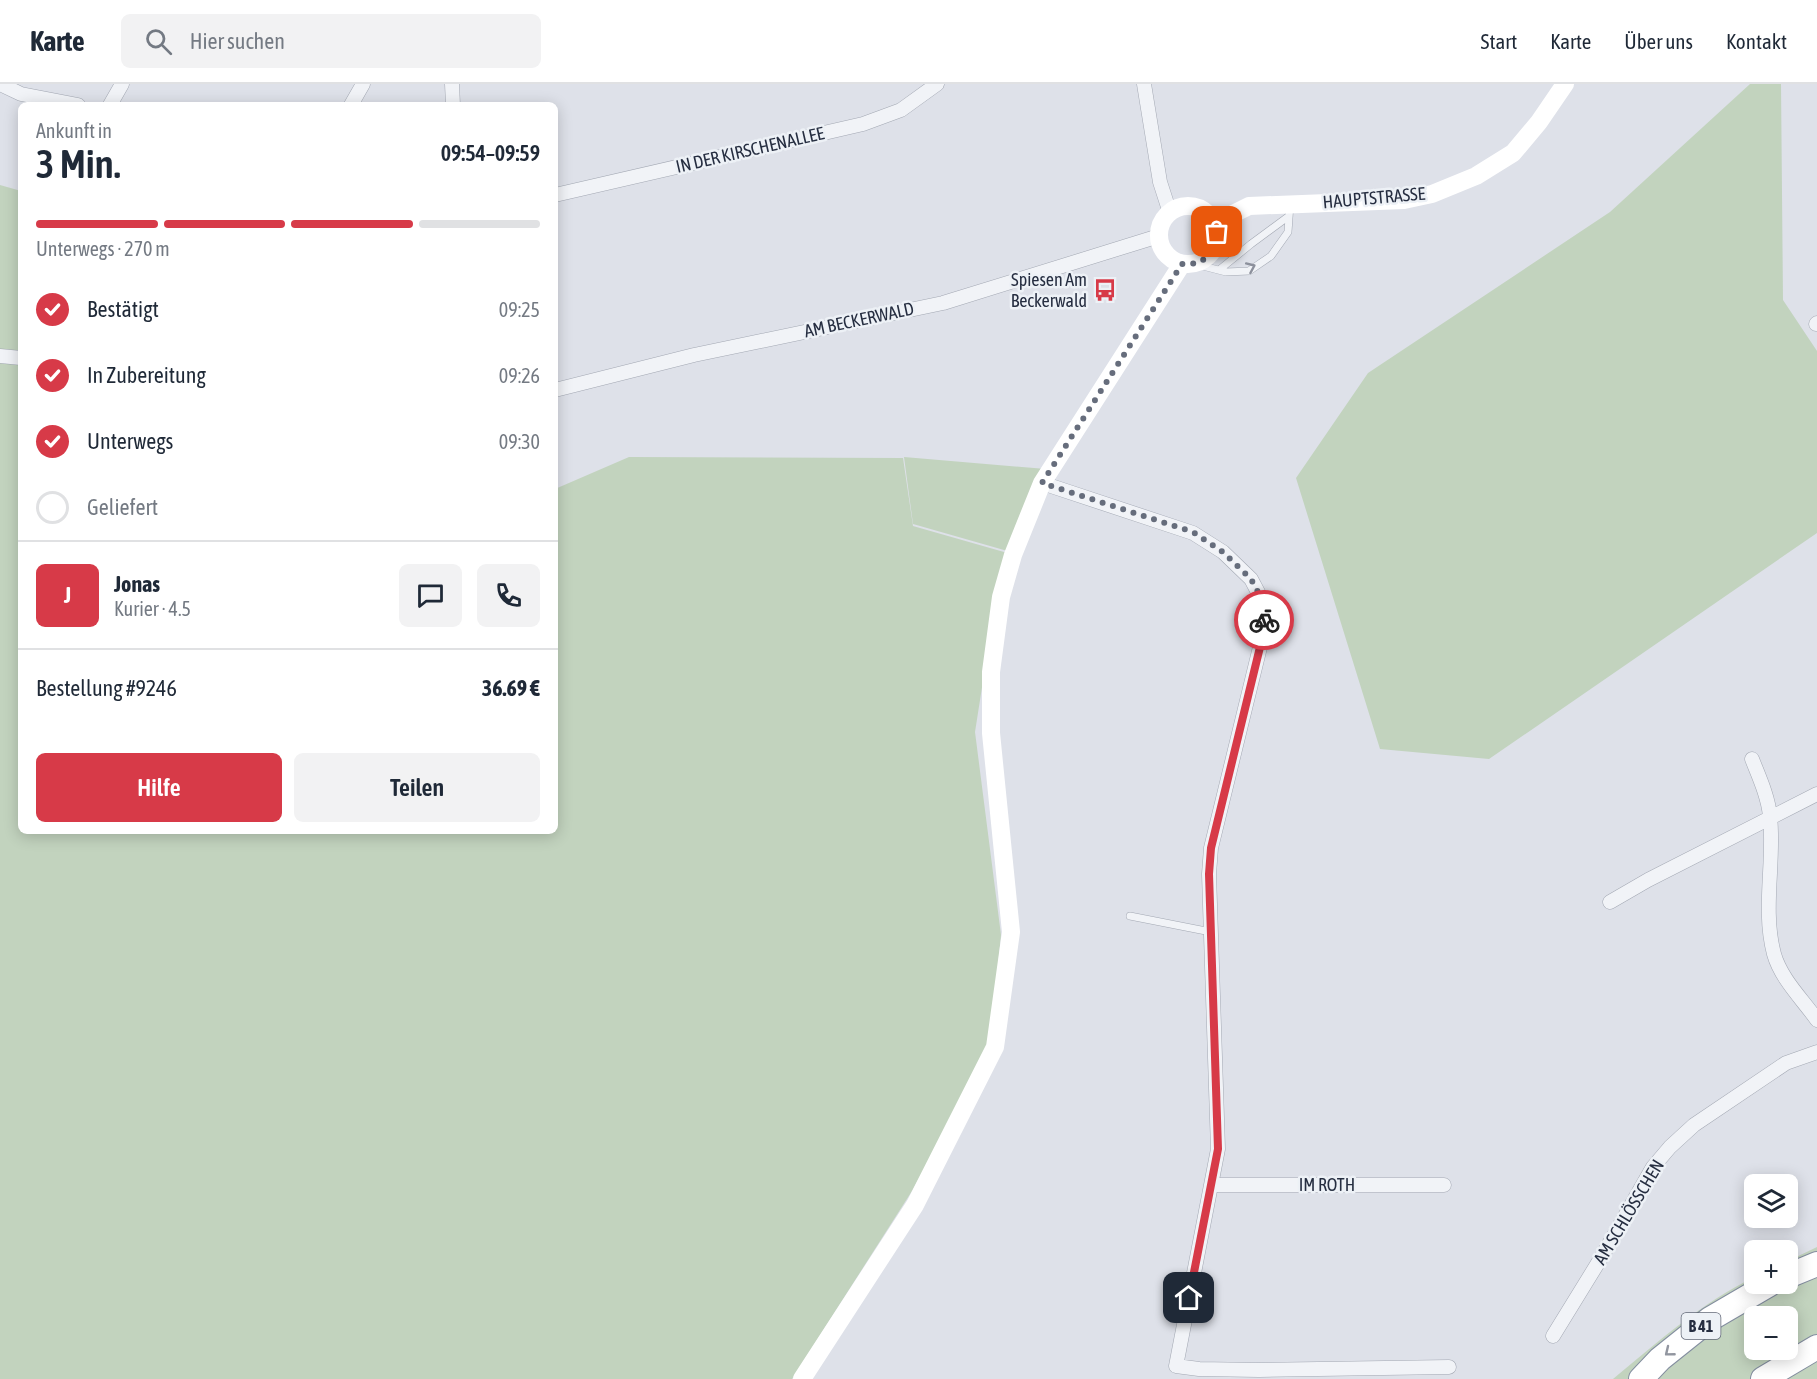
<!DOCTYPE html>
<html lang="de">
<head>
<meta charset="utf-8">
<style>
	:root { --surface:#fff; --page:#f2f2f3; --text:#1f2937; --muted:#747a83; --line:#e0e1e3; --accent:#d73a48 }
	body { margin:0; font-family:"Asap Condensed",sans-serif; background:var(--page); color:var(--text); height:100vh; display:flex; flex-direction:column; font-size:22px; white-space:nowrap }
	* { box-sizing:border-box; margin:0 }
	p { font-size:20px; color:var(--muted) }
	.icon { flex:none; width:33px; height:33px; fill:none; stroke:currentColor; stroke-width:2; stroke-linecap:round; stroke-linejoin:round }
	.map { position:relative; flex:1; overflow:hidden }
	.panel { position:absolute; left:18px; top:18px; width:540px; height:732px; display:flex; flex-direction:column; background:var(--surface); border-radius:9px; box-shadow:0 3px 15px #0003 }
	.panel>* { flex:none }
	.fabs { position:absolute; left:1744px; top:1090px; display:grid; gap:12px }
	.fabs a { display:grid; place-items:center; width:54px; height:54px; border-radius:9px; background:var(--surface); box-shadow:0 3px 15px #0003; font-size:30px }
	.pin { position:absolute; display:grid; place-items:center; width:51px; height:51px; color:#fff; margin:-26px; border-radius:12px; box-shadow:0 3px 9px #0006 }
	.courier { position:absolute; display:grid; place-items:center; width:60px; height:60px; margin:-30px; border:4px solid #d73a48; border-radius:50%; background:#fff; color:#222; box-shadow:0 2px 8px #0007 }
	.headline em { font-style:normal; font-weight:600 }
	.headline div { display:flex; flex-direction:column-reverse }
	.headline { display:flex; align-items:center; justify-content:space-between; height:102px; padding:0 18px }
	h1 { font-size:39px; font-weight:600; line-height:45px }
	.bar { display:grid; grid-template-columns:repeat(4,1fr); gap:9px 6px; align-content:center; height:72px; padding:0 18px }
	.bar i { height:8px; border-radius:4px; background:var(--line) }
	.bar .selected { background:var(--accent) }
	.bar p { grid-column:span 4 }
	.line { display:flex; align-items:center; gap:15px; padding:0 18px; border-top:2px solid var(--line) }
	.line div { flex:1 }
	.round { display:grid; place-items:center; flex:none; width:63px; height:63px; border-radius:9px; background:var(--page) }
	ol { padding:0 18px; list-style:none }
	li { display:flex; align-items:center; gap:18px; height:66px }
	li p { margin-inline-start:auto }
	li .icon { padding:6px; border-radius:50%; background:var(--accent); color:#fff; stroke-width:4 }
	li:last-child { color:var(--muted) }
	li i { width:33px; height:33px; border:3px solid var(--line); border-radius:50% }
	.action { display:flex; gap:12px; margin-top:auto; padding:12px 18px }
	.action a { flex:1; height:69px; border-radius:9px; background:var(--accent); color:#fff; font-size:24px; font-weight:600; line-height:69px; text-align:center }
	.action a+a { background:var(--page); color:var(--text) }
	header { display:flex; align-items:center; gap:36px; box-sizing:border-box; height:84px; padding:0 30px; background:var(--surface); border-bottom:2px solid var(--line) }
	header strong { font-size:28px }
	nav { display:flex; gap:33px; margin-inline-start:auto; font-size:21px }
	.search { width:420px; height:54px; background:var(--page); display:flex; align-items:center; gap:15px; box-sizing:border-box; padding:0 21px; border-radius:9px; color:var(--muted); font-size:22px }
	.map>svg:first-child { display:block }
	.green { fill:#c2d3be; fill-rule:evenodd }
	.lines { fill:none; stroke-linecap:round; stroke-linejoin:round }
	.lane-casing { stroke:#a3a8b3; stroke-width:8 }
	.street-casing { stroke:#a3a8b3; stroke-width:15 }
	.highway-casing { stroke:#848ea0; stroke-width:26 }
	.lane { stroke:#f1f3f7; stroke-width:7 }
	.street { stroke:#f1f3f7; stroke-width:14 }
	.secondary { stroke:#fff; stroke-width:18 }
	.highway { stroke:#fff; stroke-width:24 }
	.oneway { stroke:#8c909c }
	.oneway2 { stroke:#9296a0 }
	.done { stroke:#666d7c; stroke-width:6; stroke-dasharray:0 10.8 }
	.route { stroke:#d73a48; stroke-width:8 }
	.labels { text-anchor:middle; stroke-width:5; stroke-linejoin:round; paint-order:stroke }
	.shield { fill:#edf1f6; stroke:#626877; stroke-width:1.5 }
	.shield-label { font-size:16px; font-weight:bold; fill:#262e41 }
	.street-label { font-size:18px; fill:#262e41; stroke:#edf1f6 }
	.poi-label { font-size:18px; fill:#262e41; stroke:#edf1f6; text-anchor:end }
</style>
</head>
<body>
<header>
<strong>Karte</strong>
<div class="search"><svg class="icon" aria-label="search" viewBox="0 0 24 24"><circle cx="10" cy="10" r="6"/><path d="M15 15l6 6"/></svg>Hier suchen</div>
<nav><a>Start</a><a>Karte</a><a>Über uns</a><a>Kontakt</a></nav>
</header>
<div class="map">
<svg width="1817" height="1295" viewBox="0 0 1817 1295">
	<rect width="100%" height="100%" fill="#dee1e9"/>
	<!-- green -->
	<path class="green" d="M1750,0H1781L1783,216L1817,267V449L1489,675L1380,665L1296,394L1368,289L1610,128Z
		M0,101L21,107V747H555V405L629,373L903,374L913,442L1011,470L996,514L975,648L1001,851L990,963L912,1107L792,1295H0Z
		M904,373L1046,385L1011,468L913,440Z
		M1817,1163V1295H1613C1658,1258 1702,1218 1755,1193V1200H1788V1177ZM1755,1233H1788V1266H1755Z"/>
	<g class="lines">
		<!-- lane casing -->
		<g class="lane-casing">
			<path id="lane" d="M1195,180L1226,188L1249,187L1271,172L1288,148L1290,120
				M1219,186L1251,160L1289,132
				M1130,832L1211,848"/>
		</g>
		<!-- street casing -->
		<g class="street-casing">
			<path id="street" d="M0,0L21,10L78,21
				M452,0L453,21
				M1144,0L1160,98L1170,129
				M110,21L122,0
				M351,21L363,0
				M555,111L863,40L901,26L937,0
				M1816,240L1817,239
				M0,272L21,274
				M555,306L694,271L943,219L1159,152
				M1042,399L1193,449L1223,468L1251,495L1260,512L1264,530L1262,555L1211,764L1209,790L1218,1065L1176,1282L1199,1285L1259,1286L1449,1283
				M1752,675C1759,693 1768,712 1770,732C1775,777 1762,825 1774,870C1781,895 1803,916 1817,936
				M1610,818L1648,796L1817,710
				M1211,1101H1444
				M1553,1252L1601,1174L1653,1083L1670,1063L1694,1041L1786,979L1817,968"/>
		</g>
		<!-- highway casing -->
		<g class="highway-casing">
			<path id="highway" d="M1788,1192L1817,1180
				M1641,1295L1660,1275L1710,1235L1770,1200
				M1763,1295L1817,1263"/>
		</g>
		<!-- lane -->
		<use href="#lane" class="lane"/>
		<!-- street -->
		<use href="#street" class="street"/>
		<!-- secondary -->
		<path class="secondary" d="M1159 151a29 29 0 1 1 58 0a29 29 0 1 1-58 0Z
			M1215,139L1249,122L1404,116L1432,110L1476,92L1513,69L1539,38L1565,0
			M802,1295L915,1121L995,963L1011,848L991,649V588L1001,513L1013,471L1042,399L1182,180"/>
		<!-- highway -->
		<use href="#highway" class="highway"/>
	</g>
	<!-- one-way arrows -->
	<defs><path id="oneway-chevron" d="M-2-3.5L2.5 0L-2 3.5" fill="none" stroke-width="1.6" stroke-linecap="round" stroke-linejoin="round" transform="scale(1.5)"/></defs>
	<use class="oneway" href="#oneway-chevron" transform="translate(1251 183) rotate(-24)"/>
	<use class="oneway2" href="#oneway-chevron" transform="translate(1669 1268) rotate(141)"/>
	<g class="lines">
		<!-- done -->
		<path class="done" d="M1217,148C1217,169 1203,182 1182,180L1042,399L1193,448L1223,468L1251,495L1260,512L1264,536"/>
		<!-- route -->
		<path class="route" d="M1189,1214L1218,1065L1209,790L1211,764L1262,555L1264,536"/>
	</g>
	<!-- icons -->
	<defs>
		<g id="bus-bare" transform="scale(1.8)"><path d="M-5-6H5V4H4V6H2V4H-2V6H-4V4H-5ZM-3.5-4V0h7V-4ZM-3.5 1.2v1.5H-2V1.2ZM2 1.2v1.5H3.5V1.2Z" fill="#d73a48" stroke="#edf1f6" stroke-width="2.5" paint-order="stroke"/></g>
	</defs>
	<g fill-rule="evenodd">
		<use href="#bus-bare" x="1105" y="206"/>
	</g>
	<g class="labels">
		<!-- shield labels -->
		<rect class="shield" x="1681.5" y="1229" width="39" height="26" rx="4.5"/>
		<g class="shield-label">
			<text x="1701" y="1248">B 41</text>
		</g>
		<!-- street labels -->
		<g class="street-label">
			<text transform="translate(750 66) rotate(-13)" y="6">IN DER KIRSCHENALLEE</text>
			<text transform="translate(1374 114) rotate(-5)" y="6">HAUPTSTRASSE</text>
			<text transform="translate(859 236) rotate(-12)" y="6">AM BECKERWALD</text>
			<text x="1327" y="1107">IM ROTH</text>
			<text transform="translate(1629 1128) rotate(-59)" y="6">AM SCHLÖSSCHEN</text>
		</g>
		<!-- poi labels -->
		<g class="poi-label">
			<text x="1087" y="202">Spiesen Am<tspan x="1087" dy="21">Beckerwald</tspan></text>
		</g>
	</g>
</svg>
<div class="fabs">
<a><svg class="icon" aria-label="layers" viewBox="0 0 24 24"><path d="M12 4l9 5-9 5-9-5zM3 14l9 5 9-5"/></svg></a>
<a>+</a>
<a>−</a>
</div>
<div class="pin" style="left:1217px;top:148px;background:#ea580c"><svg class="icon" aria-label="bag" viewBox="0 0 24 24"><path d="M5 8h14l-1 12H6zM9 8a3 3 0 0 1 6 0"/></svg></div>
<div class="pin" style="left:1189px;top:1214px;background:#1f2937"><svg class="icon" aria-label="home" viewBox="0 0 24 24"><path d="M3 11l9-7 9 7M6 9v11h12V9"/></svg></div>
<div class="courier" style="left:1264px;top:536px"><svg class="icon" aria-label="bike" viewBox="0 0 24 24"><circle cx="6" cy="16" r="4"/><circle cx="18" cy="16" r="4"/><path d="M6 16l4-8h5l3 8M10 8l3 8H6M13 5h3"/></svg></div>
<section class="panel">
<div class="headline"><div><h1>3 Min.</h1><p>Ankunft in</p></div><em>09:54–09:59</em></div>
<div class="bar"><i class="selected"></i><i class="selected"></i><i class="selected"></i><i></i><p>Unterwegs · 270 m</p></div>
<ol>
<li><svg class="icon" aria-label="check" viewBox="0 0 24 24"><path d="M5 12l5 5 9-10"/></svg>Bestätigt<p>09:25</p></li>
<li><svg class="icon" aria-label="check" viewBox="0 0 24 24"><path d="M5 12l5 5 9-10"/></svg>In Zubereitung<p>09:26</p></li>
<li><svg class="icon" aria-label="check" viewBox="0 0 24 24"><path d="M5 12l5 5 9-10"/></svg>Unterwegs<p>09:30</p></li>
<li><i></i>Geliefert</li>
</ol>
<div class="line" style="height:108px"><b class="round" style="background:var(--accent);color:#fff">J</b><div><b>Jonas</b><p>Kurier · 4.5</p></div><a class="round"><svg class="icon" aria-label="chat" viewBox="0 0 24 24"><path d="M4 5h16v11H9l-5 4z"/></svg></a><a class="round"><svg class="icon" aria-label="phone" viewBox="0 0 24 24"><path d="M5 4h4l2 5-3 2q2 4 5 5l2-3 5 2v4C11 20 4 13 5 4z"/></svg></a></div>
<div class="line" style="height:78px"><div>Bestellung #9246</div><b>36.69 €</b></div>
<div class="action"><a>Hilfe</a><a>Teilen</a></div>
</section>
</div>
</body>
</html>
